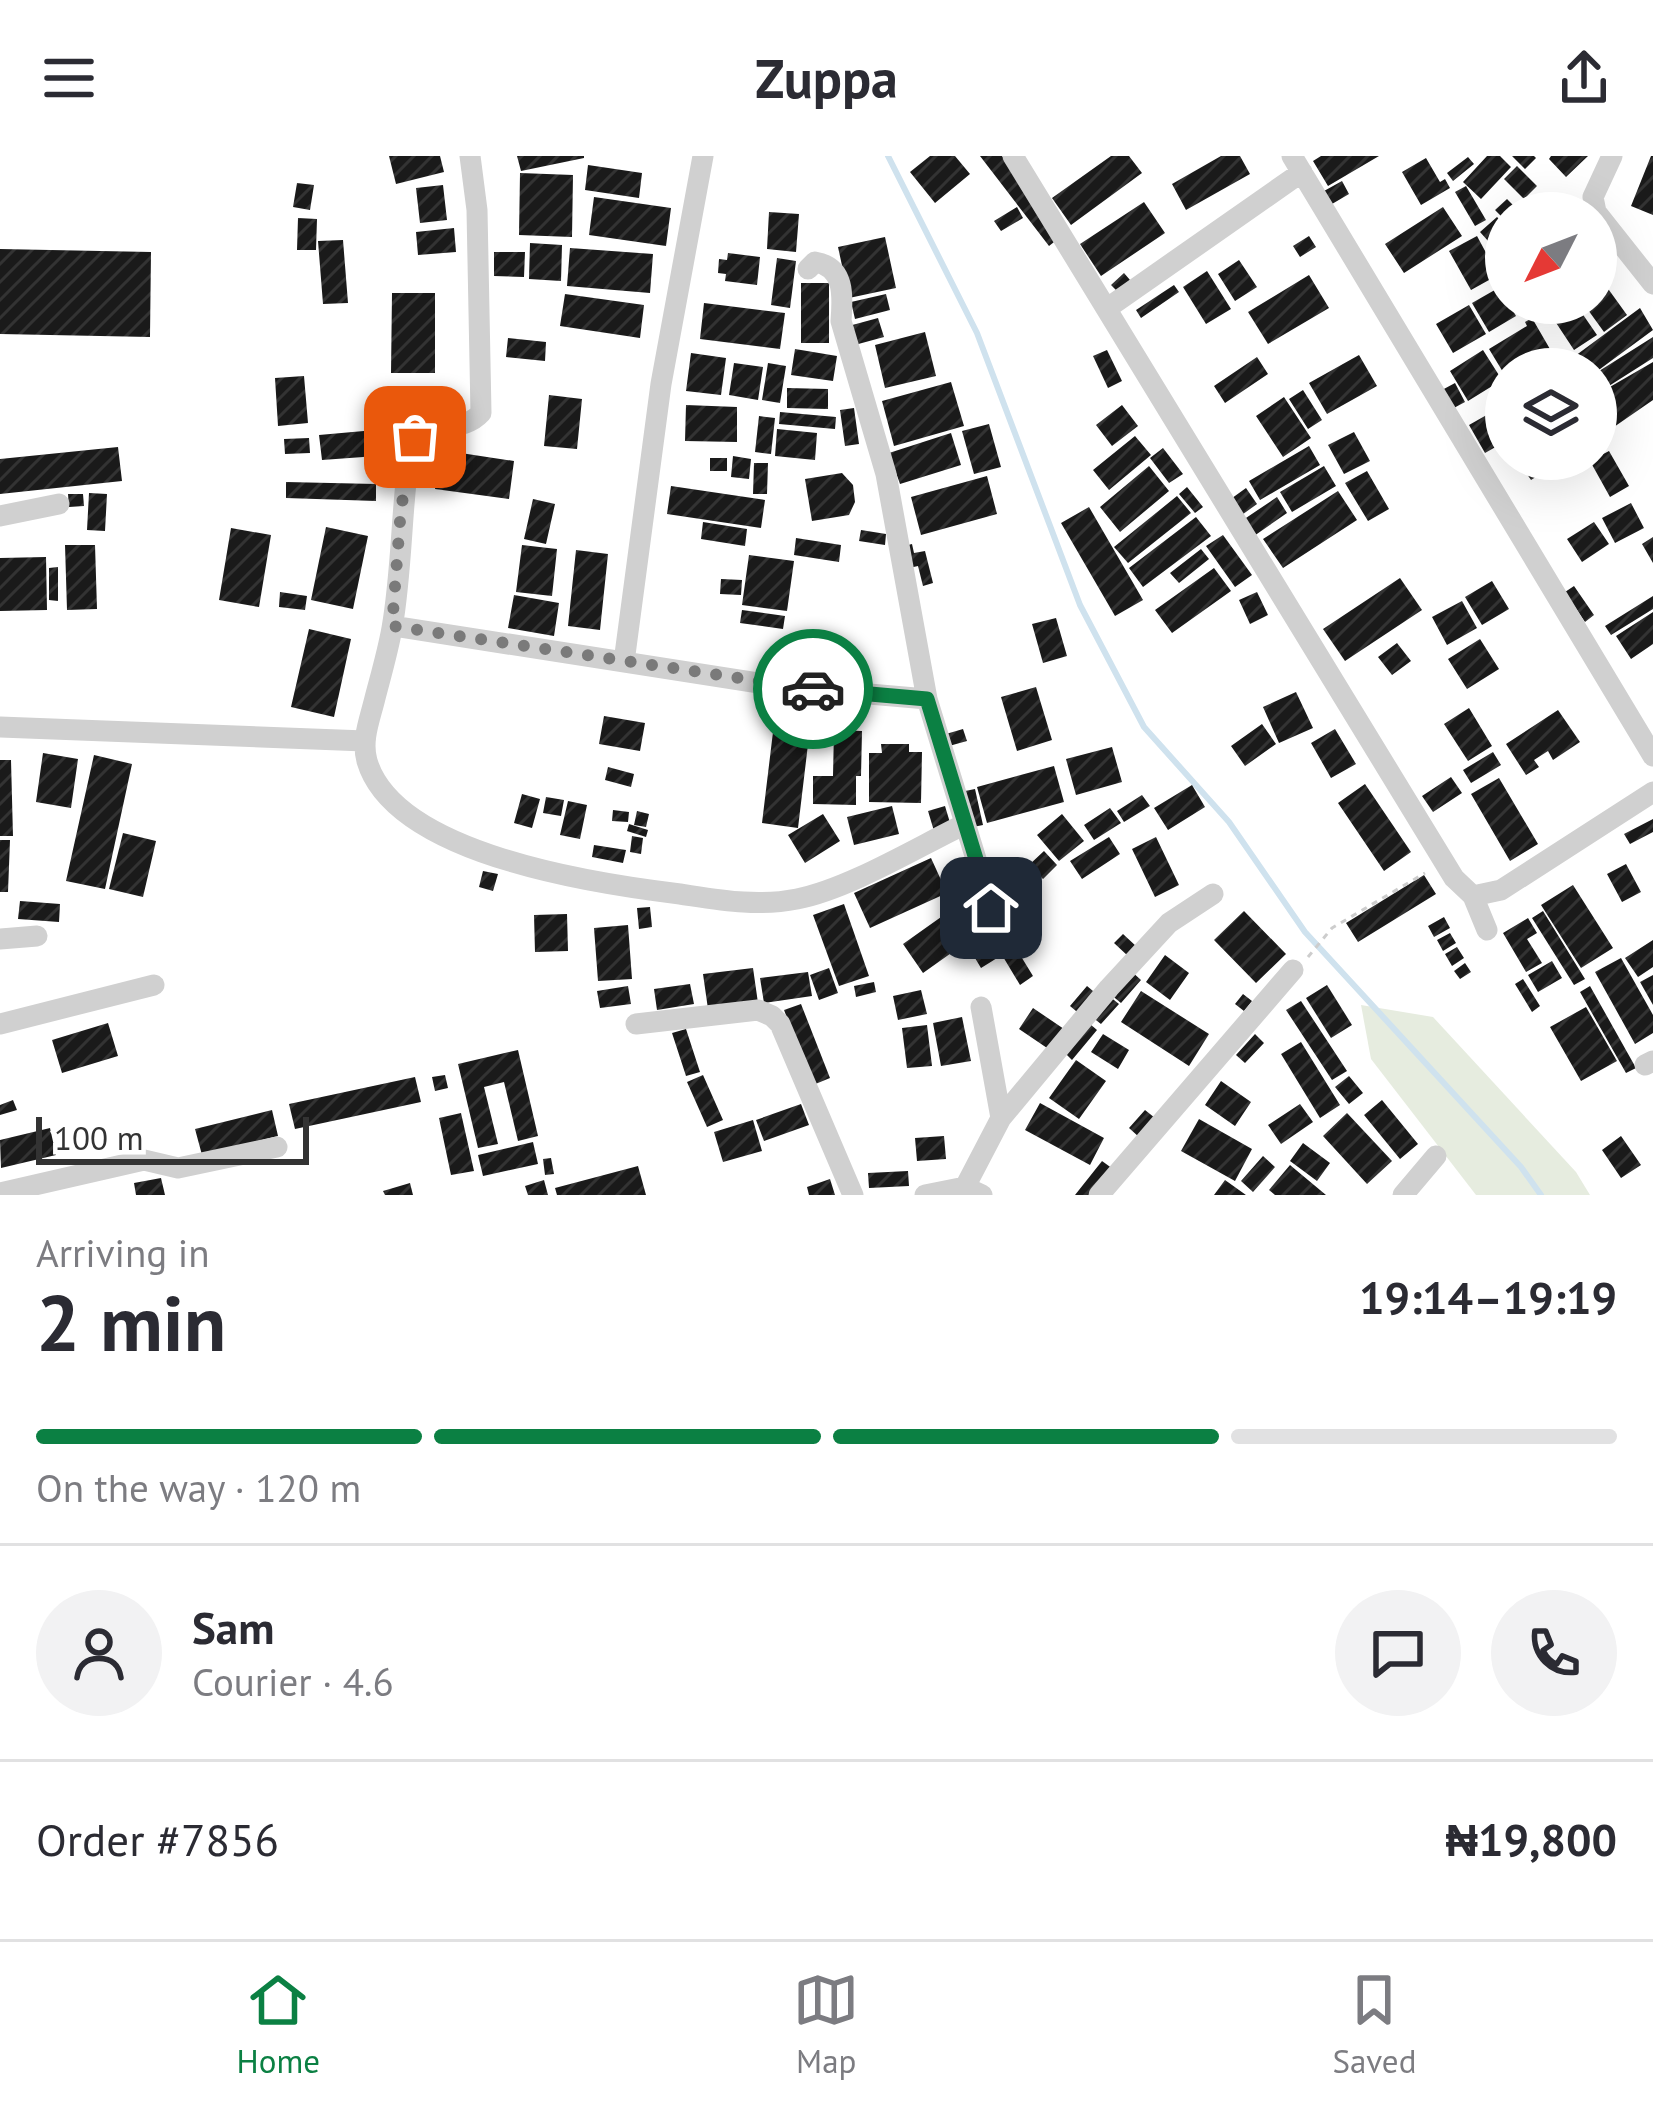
<!DOCTYPE html>
<html lang="en">
<head>
<meta charset="utf-8">
<style>
	:root { --surface:#fff; --page:#f2f2f3; --text:#2b2b33; --muted:#7c7c81; --line:#e1e1e2; --accent:#0b8043 }
	body { margin:0; font-family:"PT Sans",sans-serif; background:var(--page); color:var(--text); height:100vh; display:flex; flex-direction:column; font-size:45px; white-space:nowrap }
	* { box-sizing:border-box; margin:0 }
	p { font-size:39px; color:var(--muted) }
	.icon { flex:none; width:66px; height:66px; fill:none; stroke:currentColor; stroke-width:2; stroke-linecap:round; stroke-linejoin:round }
	.map { position:relative; height:1039px; overflow:hidden }
	.panel { display:flex; flex-direction:column; background:var(--surface); flex:1 }
	.panel>* { flex:none }
	.needle { width:78px; rotate:228deg }
	.controls { position:absolute; left:1485px; top:36px; display:grid; gap:24px }
	.controls a { display:grid; place-items:center; width:132px; height:132px; border-radius:50%; background:var(--surface); box-shadow:0 12px 48px #0002; font-size:60px }
	.scale { position:absolute; left:36px; bottom:30px; width:273px; box-sizing:border-box; padding-left:12px; border:6px solid #333; border-top:0; font-size:33px; line-height:42px; white-space:nowrap; color:#333; -webkit-text-stroke:9px #fff; paint-order:stroke }
	.pin { position:absolute; display:grid; place-items:center; width:102px; height:102px; color:#fff; margin:-51px; border-radius:24px; box-shadow:0 6px 18px #0006 }
	.courier { position:absolute; display:grid; place-items:center; width:120px; height:120px; margin:-60px; border:9px solid #0b8043; border-radius:50%; background:#fff; color:#222; box-shadow:0 3px 15px #0007 }
	.summary em { font-style:normal; font-weight:700 }
	.summary div { display:flex; flex-direction:column-reverse }
	.summary { display:flex; align-items:center; justify-content:space-between; height:204px; padding:0 36px }
	h1 { font-size:78px; font-weight:700; line-height:90px }
	.bar { display:grid; grid-template-columns:repeat(4,1fr); gap:18px 12px; align-content:center; height:144px; padding:0 36px }
	.bar i { height:15px; border-radius:9px; background:var(--line) }
	.bar .on { background:var(--accent) }
	.bar p { grid-column:span 4 }
	.line { display:flex; align-items:center; gap:30px; padding:0 36px; border-top:3px solid var(--line) }
	.line div { flex:1 }
	.round { display:grid; place-items:center; flex:none; width:126px; height:126px; border-radius:63px; background:var(--page) }
	header { display:flex; justify-content:space-between; align-items:center; height:156px; padding:0 36px; background:var(--surface); font-size:54px; font-weight:700 }
	.dock { display:flex; justify-content:space-around; align-items:center; height:168px; border-top:3px solid var(--line); background:var(--surface); font-size:33px; color:var(--muted) }
	.dock a { display:grid; justify-items:center; gap:6px }
	.dock .on { color:var(--accent) }
	.map>svg:first-child { display:block }
	.grass { fill:#e6ecdf }
	.lines { fill:none; stroke-linecap:round; stroke-linejoin:round }
	.stream { stroke:#cfe2ee; stroke-width:6 }
	.building { fill:url(#building-hatch) }
	.path { stroke:#cdcdcd; stroke-width:3; stroke-dasharray:6 6; stroke-linecap:butt }
	.minor { stroke:#d0d0d0; stroke-width:21 }
	.done { stroke:#7a7a7a; stroke-width:12; stroke-dasharray:0 21.6 }
	.route { stroke:#0b8043; stroke-width:15 }
</style>
</head>
<body>
<header><svg class="icon" aria-label="menu" viewBox="0 0 24 24"><path d="M4 6h16M4 12h16M4 18h16"/></svg>Zuppa<svg class="icon" aria-label="share" viewBox="0 0 24 24"><path d="M12 15V3M7 8l5-5 5 5M5 13v7h14v-7"/></svg></header>
<div class="map">
<svg width="1653" height="1039" viewBox="0 0 1653 1039">
	<defs>
		<pattern id="building-hatch" width="6" height="6" patternUnits="userSpaceOnUse" patternTransform="scale(3)"><rect width="6" height="6" fill="#1a1a1a"/><path d="M-1 1l2-2M0 6l6-6M5 7l2-2" fill="none" stroke="#333"/></pattern>
	</defs>
	<rect width="100%" height="100%" fill="#fff"/>
	<!-- grass -->
	<path class="grass" d="M1361,849L1433,861L1576,1016L1590,1039H1476L1371,903Z"/>
	<g class="lines">
		<!-- stream -->
		<path class="stream" d="M888,0L977,177L1080,449L1144,571L1229,666L1305,776L1521,1011L1541,1039"/>
	</g>
	<!-- building -->
	<path class="building" d="M389,0H440L444,16L396,28Z
		M517,0H584V2L521,15Z
		M930,0H955L970,18L935,47L910,16Z
		M980,0H1002L1063,79L1049,90Z
		M1111,0H1129L1142,17L1071,69L1052,42Z
		M1221,0H1240L1250,18L1186,54L1172,28Z
		M1321,0H1379L1328,30L1313,5Z
		M1487,0H1500L1511,11L1481,43L1463,26Z
		M1512,0H1534L1536,2L1525,13Z
		M1551,0H1588L1566,21L1549,3Z
		M1651,0H1653V59L1631,50Z
		M1468,1L1474,8L1453,25L1447,17Z
		M1426,2L1440,26L1445,23L1450,32L1421,49L1402,16Z
		M588,9L642,17L639,42L585,34Z
		M1517,10L1537,30L1524,43L1504,23Z
		M520,17L573,19L572,81L519,79Z
		M1342,25L1349,38L1332,48L1324,35Z
		M297,27L314,29L310,54L293,51Z
		M443,29L447,64L420,67L416,32Z
		M1466,30L1486,64L1475,70L1455,36Z
		M594,41L671,52L666,90L589,79Z
		M1507,43L1521,57H1506V65L1495,54Z
		M1144,46L1165,77L1101,120L1080,88Z
		M1017,51L1023,62L1001,75L994,65Z
		M1443,51L1462,80L1404,117L1385,88Z
		M769,56L799,58L796,96L767,93Z
		M1497,61L1506,70V105L1480,76Z
		M298,62L317,63L316,94H297Z
		M454,72L456,96L418,99L416,76Z
		M1309,80L1316,91L1300,101L1293,90Z
		M1477,80L1498,119L1471,134L1449,95Z
		M885,81L896,132L849,142L838,91Z
		M343,84L348,147L323,148L318,85Z
		M530,87L562,89L561,125L529,123Z
		M570,92L653,98L650,137L567,130Z
		M0,93L151,96L150,181L0,178Z
		M494,96H525L524,121L494,120Z
		M728,97L760,101L757,129L725,125L726,118L718,117L719,103L727,104Z
		M777,102L796,105L790,152L771,149Z
		M1239,104L1257,131L1235,145L1218,118Z
		M1207,115L1231,153L1206,168L1183,131Z
		M1596,116L1627,159L1604,176L1583,147H1596Z
		M1124,117L1130,124L1117,135L1111,129Z
		M1309,119L1329,152L1268,188L1248,156Z
		M801,127H829V187H801Z
		M1174,129L1179,136L1141,162L1136,154Z
		M1500,131L1516,160L1489,176L1472,147Z
		M392,137H435V217H391Z
		M565,138L644,149L640,182L560,170Z
		M886,138L890,154L855,163L851,146Z
		M704,147L785,157L780,193L700,183Z
		M1523,147H1538L1543,154L1532,161Z
		M1543,147H1575L1597,179L1574,194Z
		M1469,149L1486,178L1453,197L1436,168Z
		M1640,152L1653,174L1596,216L1584,213L1575,200Z
		M878,162L884,181L851,190L845,171Z
		M1532,162L1554,200L1548,204L1545,199L1521,213H1506V221L1489,193L1527,170L1525,166Z
		M925,176L936,220L885,232L875,189Z
		M1653,181V202L1601,235L1596,217Z
		M508,182L546,186L545,205L506,201Z
		M795,193L837,200L833,225L791,219Z
		M1107,194L1122,225L1108,232L1093,200Z
		M1483,194L1502,224L1468,245L1450,215Z
		M691,197L726,202L721,239L686,235Z
		M1359,199L1377,230L1327,258L1309,227Z
		M1573,200L1581,213H1552Z
		M1257,201L1268,218L1225,247L1214,230Z
		M1653,206V244L1611,273L1596,247V239Z
		M734,207L763,211L758,244L729,239Z
		M768,207L786,210L780,247L762,244Z
		M304,220L308,267L278,270L275,222Z
		M951,226L964,270L894,290L882,245Z
		M1455,227L1465,246L1452,253L1442,234Z
		M787,232L828,233V253L787,252Z
		M1303,234L1322,264L1308,273L1289,243Z
		M549,239L582,243L577,293L544,290Z
		M1284,241L1311,282L1283,301L1256,260Z
		M1506,248V285L1485,297L1469,269Z
		M686,249L737,251V286L685,285Z
		M1122,249L1138,270L1112,290L1096,269Z
		M854,252L859,288L845,290L840,254Z
		M780,256L836,261L835,273L779,268Z
		M759,260L775,262L771,298L755,296Z
		M989,268L1001,311L974,318L962,275Z
		M777,273L817,277L815,304L775,300Z
		M375,274L377,300L322,304L319,279Z
		M1354,276L1370,305L1344,318L1328,289Z
		M951,277L961,309L900,328L889,297Z
		M1135,280L1151,299L1109,334L1093,314Z
		M309,282L310,297L285,298L284,283Z
		M1309,290L1320,309L1260,344L1249,325Z
		M118,291L122,325L0,338V303Z
		M1163,292L1183,318L1169,327L1150,302Z
		M441,294L514,305L509,343L435,333Z
		M1609,295L1629,330L1610,341L1590,305Z
		M733,300L751,303L749,323L731,321Z
		M710,302H727V315H710Z
		M1517,303H1564L1531,324Z
		M754,307H768L767,338H753Z
		M1149,310L1169,335L1120,376L1100,351Z
		M1324,310L1336,330L1292,356L1280,336Z
		M1367,315L1389,353L1368,365L1345,327Z
		M842,317L853,329L855,346L849,359L812,365L805,323Z
		M987,320L997,358L921,379L911,341Z
		M286,326L376,328V345L286,342Z
		M671,330L765,344L761,372L667,358Z
		M1187,331L1203,351L1195,357L1179,338Z
		M1246,332L1257,348L1239,361L1228,345Z
		M1338,335L1357,364L1283,412L1263,383Z
		M89,337L107,338L105,375L87,374Z
		M68,338H83L84,350L69,351Z
		M1177,340L1191,357L1128,407L1114,391Z
		M1277,341L1287,357L1254,380L1243,364Z
		M533,343L555,348L546,388L524,383Z
		M1631,347L1644,372L1615,387L1602,362Z
		M1089,351L1143,444L1115,460L1061,367Z
		M1196,361L1211,380L1143,431L1129,412Z
		M703,366L747,373L745,390L701,383Z
		M1594,366L1609,388L1582,406L1567,383Z
		M326,371L368,380L353,453L311,444Z
		M231,372L271,379L259,451L219,444Z
		M861,374L886,378L885,389L859,385Z
		M1223,379L1252,419L1235,431L1206,390Z
		M1653,381V407L1642,388Z
		M796,382L841,389L839,406L794,399Z
		M912,388L914,397L925,395L933,427L923,430L918,410L909,412L904,390Z
		M65,389H95L97,453L67,454Z
		M522,389L557,393L552,440L516,436Z
		M1201,393L1209,403L1179,427L1170,417Z
		M576,394L608,398L600,474L568,470Z
		M749,399L794,405L787,455L742,449Z
		M46,401L47,454L0,455V402Z
		M58,411V445L49,444V412Z
		M1214,412L1231,435L1172,477L1155,454Z
		M1400,422L1422,454L1345,505L1323,473Z
		M721,423L742,424L741,439L720,438Z
		M1492,425L1509,453L1482,469L1465,441Z
		M1574,430L1594,459L1585,466L1565,436Z
		M280,436L307,440L305,454L279,451Z
		M1257,436L1268,459L1250,468L1239,444Z
		M514,439L559,447L554,480L508,472Z
		M1653,440V453L1611,479L1605,470Z
		M1462,445L1477,472L1447,489L1432,461Z
		M742,454L785,460L783,473L740,467Z
		M1653,456V488L1631,503L1616,480Z
		M1056,462L1067,500L1043,507L1032,468Z
		M309,473L351,483L334,561L291,551Z
		M1480,483L1499,513L1467,533L1448,503Z
		M1397,487L1411,505L1392,519L1378,501Z
		M1036,531L1052,584L1017,595L1001,541Z
		M1296,536L1313,572L1279,587L1263,551Z
		M1469,552L1492,590L1468,605L1444,568Z
		M1558,554L1580,586L1553,604L1548,595L1534,604L1539,611L1526,619L1506,588Z
		M604,560L645,567L640,595L599,588Z
		M1262,568L1276,588L1245,610L1231,590Z
		M963,573L967,585L949,590L946,578Z
		M1335,573L1356,608L1331,622L1311,587Z
		M834,574L862,575L861,620H856V649L813,648V620H833Z
		M773,576L809,580L798,672L762,667Z
		M881,588H909V596H922L921,647L869,646V597H882Z
		M1112,591L1122,626L1076,639L1066,603Z
		M1493,596L1501,609L1471,627L1463,614Z
		M43,597L78,603L71,652L36,646Z
		M94,599L132,608L105,733L66,725Z
		M0,604H11L13,680H0Z
		M1054,610L1064,646L987,667L977,631Z
		M608,611L634,618L631,631L605,624Z
		M1451,621L1462,637L1433,656L1422,640Z
		M1499,622L1538,688L1510,705L1471,638Z
		M1365,628L1411,696L1384,715L1338,647Z
		M1192,629L1205,651L1168,674L1154,652Z
		M975,633L983,669L973,671L965,635Z
		M522,638L540,643L532,672L514,667Z
		M1142,639L1150,650L1124,666L1117,655Z
		M546,641L564,644L561,660L543,657Z
		M568,645L587,649L580,683L560,679Z
		M892,650L899,678L854,689L847,661Z
		M945,650L951,670L934,675L928,655Z
		M1110,652L1121,667L1094,684L1084,669Z
		M613,654L629,656L628,666L612,665Z
		M637,655L649,658L646,671L634,669Z
		M823,658L840,685L805,707L788,679Z
		M1062,658L1084,685L1059,705L1037,679Z
		M1653,663V676L1630,688L1624,678Z
		M629,668L648,674L646,681L627,675Z
		M123,677L156,685L143,741L109,733Z
		M632,680L643,682L641,698L630,696Z
		M1109,681L1120,698L1082,723L1070,705Z
		M1156,681L1179,729L1155,741L1132,693Z
		M0,684H10L8,736H0Z
		M594,689L626,694L623,707L592,701Z
		M1044,695L1057,709L1043,723L1029,709Z
		M931,702L947,737L870,772L854,737Z
		M1626,708L1641,736L1622,746L1607,718Z
		M483,715L498,718L493,735L479,731Z
		M1424,719L1436,738L1358,786L1346,767Z
		M1573,729L1613,792L1581,812L1541,749Z
		M20,745L60,748L59,766L18,763Z
		M844,748L869,820L839,830L813,759Z
		M958,749L978,778L923,817L903,788Z
		M650,751L652,771L639,773L637,752Z
		M1244,755L1286,798L1256,827L1214,784Z
		M1543,755L1585,823L1574,829L1532,762Z
		M567,758L568,795L535,796L534,759Z
		M1444,761L1450,772L1434,781L1428,770Z
		M1528,762L1537,777L1527,783L1542,807L1526,816L1503,777Z
		M628,769L632,823L598,825L594,772Z
		M1003,771L1033,820L1020,829L1002,799L981,812L969,792Z
		M1450,777L1456,787L1443,795L1437,784Z
		M1123,778L1137,791L1128,800L1114,787Z
		M1653,784V811L1638,821L1625,802Z
		M1457,791L1464,802L1452,810L1445,798Z
		M1165,799L1189,817L1170,844L1146,826Z
		M1621,802L1653,859V877L1635,888L1595,816Z
		M1552,805L1562,822L1538,836L1528,819Z
		M1465,807L1471,816L1460,823L1454,815Z
		M753,812L758,847L708,853L703,818Z
		M829,812L838,837L819,844L810,819Z
		M1131,815L1141,824L1121,847L1110,838Z
		M808,816L812,840L764,847L760,822Z
		M1653,819V849L1640,826Z
		M1523,823L1540,850L1532,856L1515,828Z
		M874,826L876,836L856,841L854,830Z
		M690,828L694,848L657,854L654,833Z
		M1327,829L1352,869L1331,882L1306,842Z
		M628,830L631,848L600,852L597,835Z
		M1087,830L1099,840L1082,860L1070,850Z
		M1590,830L1636,912L1626,917L1580,836Z
		M921,834L927,858L898,864L893,840Z
		M1141,835L1209,878L1189,910L1121,866Z
		M1243,838L1252,845L1244,855L1235,848Z
		M1109,840L1119,848L1101,868L1092,861Z
		M1301,845L1347,915L1332,924L1286,854Z
		M801,848L830,922L813,929L784,854Z
		M1586,851L1617,905L1581,925L1550,871Z
		M1033,852L1064,873L1050,894L1019,873Z
		M962,861L971,905L941,910L933,867Z
		M108,867L118,900L62,917L52,884Z
		M1090,868L1097,874L1072,904L1065,897Z
		M927,869L932,910L907,912L902,872Z
		M686,873L700,916L686,920L672,877Z
		M1103,878L1129,894L1118,913L1091,896Z
		M1255,878L1264,887L1245,907L1236,899Z
		M1301,886L1340,949L1320,962L1281,898Z
		M518,894L538,980L518,985L504,926L484,931L498,988L478,992L458,908Z
		M1076,904L1106,925L1079,963L1049,942Z
		M445,919L448,932L435,935L432,921Z
		M703,919L723,964L707,971L687,926Z
		M1349,920L1363,937L1349,948L1335,931Z
		M415,921L421,946L295,973L289,948Z
		M1221,925L1251,946L1235,970L1205,949Z
		M13,944L17,954L0,959V949Z
		M1382,944L1418,988L1400,1003L1364,959Z
		M1040,947L1104,982L1090,1009L1025,974Z
		M801,948L809,969L764,985L756,964Z
		M1300,948L1313,966L1281,988L1268,969Z
		M272,954L278,980L202,999L195,973Z
		M1145,954L1155,962L1139,981L1129,972Z
		M461,957L474,1015L451,1019L439,962Z
		M1347,957L1392,1005L1367,1028L1323,980Z
		M1199,963L1252,993L1235,1025L1181,995Z
		M753,964L762,995L723,1006L714,976Z
		M50,972L56,999L1,1012L0,984Z
		M944,980L946,1003L917,1005L915,982Z
		M1621,980L1641,1009L1621,1022L1602,994Z
		M533,986L538,1008L483,1020L478,999Z
		M1303,987L1330,1007L1317,1025L1290,1005Z
		M1263,1000L1275,1011L1253,1036L1241,1025Z
		M551,1002L554,1018L545,1019L543,1003Z
		M1102,1005L1113,1013L1092,1039H1075Z
		M1290,1009L1326,1039H1275L1269,1034Z
		M638,1010L646,1039H557L555,1032Z
		M908,1015L909,1030L869,1032L868,1017Z
		M161,1022L165,1039H136L134,1027Z
		M830,1023L835,1039H809L807,1031Z
		M544,1024L548,1039H528L525,1030Z
		M1225,1024L1246,1039H1214Z
		M410,1027L413,1039H385L383,1035Z"/>
	<g class="lines">
		<!-- path -->
		<path class="path" d="M1308,801L1332,772L1425,717"/>
		<!-- minor -->
		<path class="minor" d="M470,0L477,54L481,257C457,283 425,253 409,300C401,357 402,415 392,472C388,495 381,519 375,542C370,563 361,584 367,605C395,699 597,728 680,738C720,744 757,751 797,743C848,733 916,692 963,669
			M1013,0L1454,722L1473,740L1487,774
			M1292,0L1653,600
			M1612,0L1593,41L1596,56L1653,128
			M808,113L815,106C845,111 843,140 841,165L886,318L927,543L991,752
			M1109,151L1302,16
			M0,360L59,348
			M393,470L777,530L927,543
			M624,506L661,228L703,0
			M0,571L365,585
			M1473,740L1501,734L1653,636
			M0,783L37,780
			M981,851L1001,962
			M0,868L154,829
			M636,868L758,854L772,860L780,868L853,1039
			M1645,909L1653,905
			M965,1031L1001,962L1109,832L1169,767L1213,738
			M0,1037L144,1004L178,1012L277,991
			M925,1039L965,1031L982,1039
			M1099,1039L1293,814
			M1403,1039L1436,1000"/>
	</g>
	<g class="lines">
		<!-- done -->
		<path class="done" d="M415,281L401,352L392,470L813,533"/>
		<!-- route -->
		<path class="route" d="M813,533L927,543L991,752"/>
	</g>
</svg>
<div class="controls">
<a><svg class="needle" viewBox="-14 -14 28 28"><path d="M0-13l5 13h-10z" fill="#e53935"/><path d="M0 13l5-13h-10z" fill="#7c7c81"/></svg></a>
<a><svg class="icon" aria-label="layers" viewBox="0 0 24 24"><path d="M12 4l9 5-9 5-9-5zM3 14l9 5 9-5"/></svg></a>
</div>
<div class="scale">100 m</div>
<div class="pin" style="left:415px;top:281px;background:#ea580c"><svg class="icon" aria-label="bag" viewBox="0 0 24 24"><path d="M5 8h14l-1 12H6zM9 8a3 3 0 0 1 6 0"/></svg></div>
<div class="pin" style="left:991px;top:752px;background:#1f2937"><svg class="icon" aria-label="home" viewBox="0 0 24 24"><path d="M3 11l9-7 9 7M6 9v11h12V9"/></svg></div>
<div class="courier" style="left:813px;top:533px"><svg class="icon" aria-label="car" viewBox="0 0 24 24"><path d="M5 17H2v-5l4-1 3-4h7l3 4 3 1v5h-3M9 17h6M6 11h13"/><circle cx="7" cy="17" r="2"/><circle cx="17" cy="17" r="2"/></svg></div>
</div>
<section class="panel">
<div class="summary"><div><h1>2 min</h1><p>Arriving in</p></div><em>19:14–19:19</em></div>
<div class="bar"><i class="on"></i><i class="on"></i><i class="on"></i><i></i><p>On the way · 120 m</p></div>
<div class="line" style="height:216px"><a class="round"><svg class="icon" aria-label="person" viewBox="0 0 24 24"><circle cx="12" cy="8" r="4"/><path d="M4 21q1-7 8-7t8 7"/></svg></a><div><b>Sam</b><p>Courier · 4.6</p></div><a class="round"><svg class="icon" aria-label="chat" viewBox="0 0 24 24"><path d="M4 5h16v11H9l-5 4z"/></svg></a><a class="round"><svg class="icon" aria-label="phone" viewBox="0 0 24 24"><path d="M5 4h4l2 5-3 2q2 4 5 5l2-3 5 2v4C11 20 4 13 5 4z"/></svg></a></div>
<div class="line" style="height:156px"><div>Order #7856</div><b>₦19,800</b></div>
</section>
<nav class="dock">
<a class="on"><svg class="icon" aria-label="home" viewBox="0 0 24 24"><path d="M3 11l9-7 9 7M6 9v11h12V9"/></svg>Home</a>
<a><svg class="icon" aria-label="map" viewBox="0 0 24 24"><path d="M3 6l6-2 6 2 6-2v14l-6 2-6-2-6 2zM9 4v14M15 6v14"/></svg>Map</a>
<a><svg class="icon" aria-label="saved" viewBox="0 0 24 24"><path d="M7 4h10v16l-5-4-5 4z"/></svg>Saved</a>
</nav>
</body>
</html>
